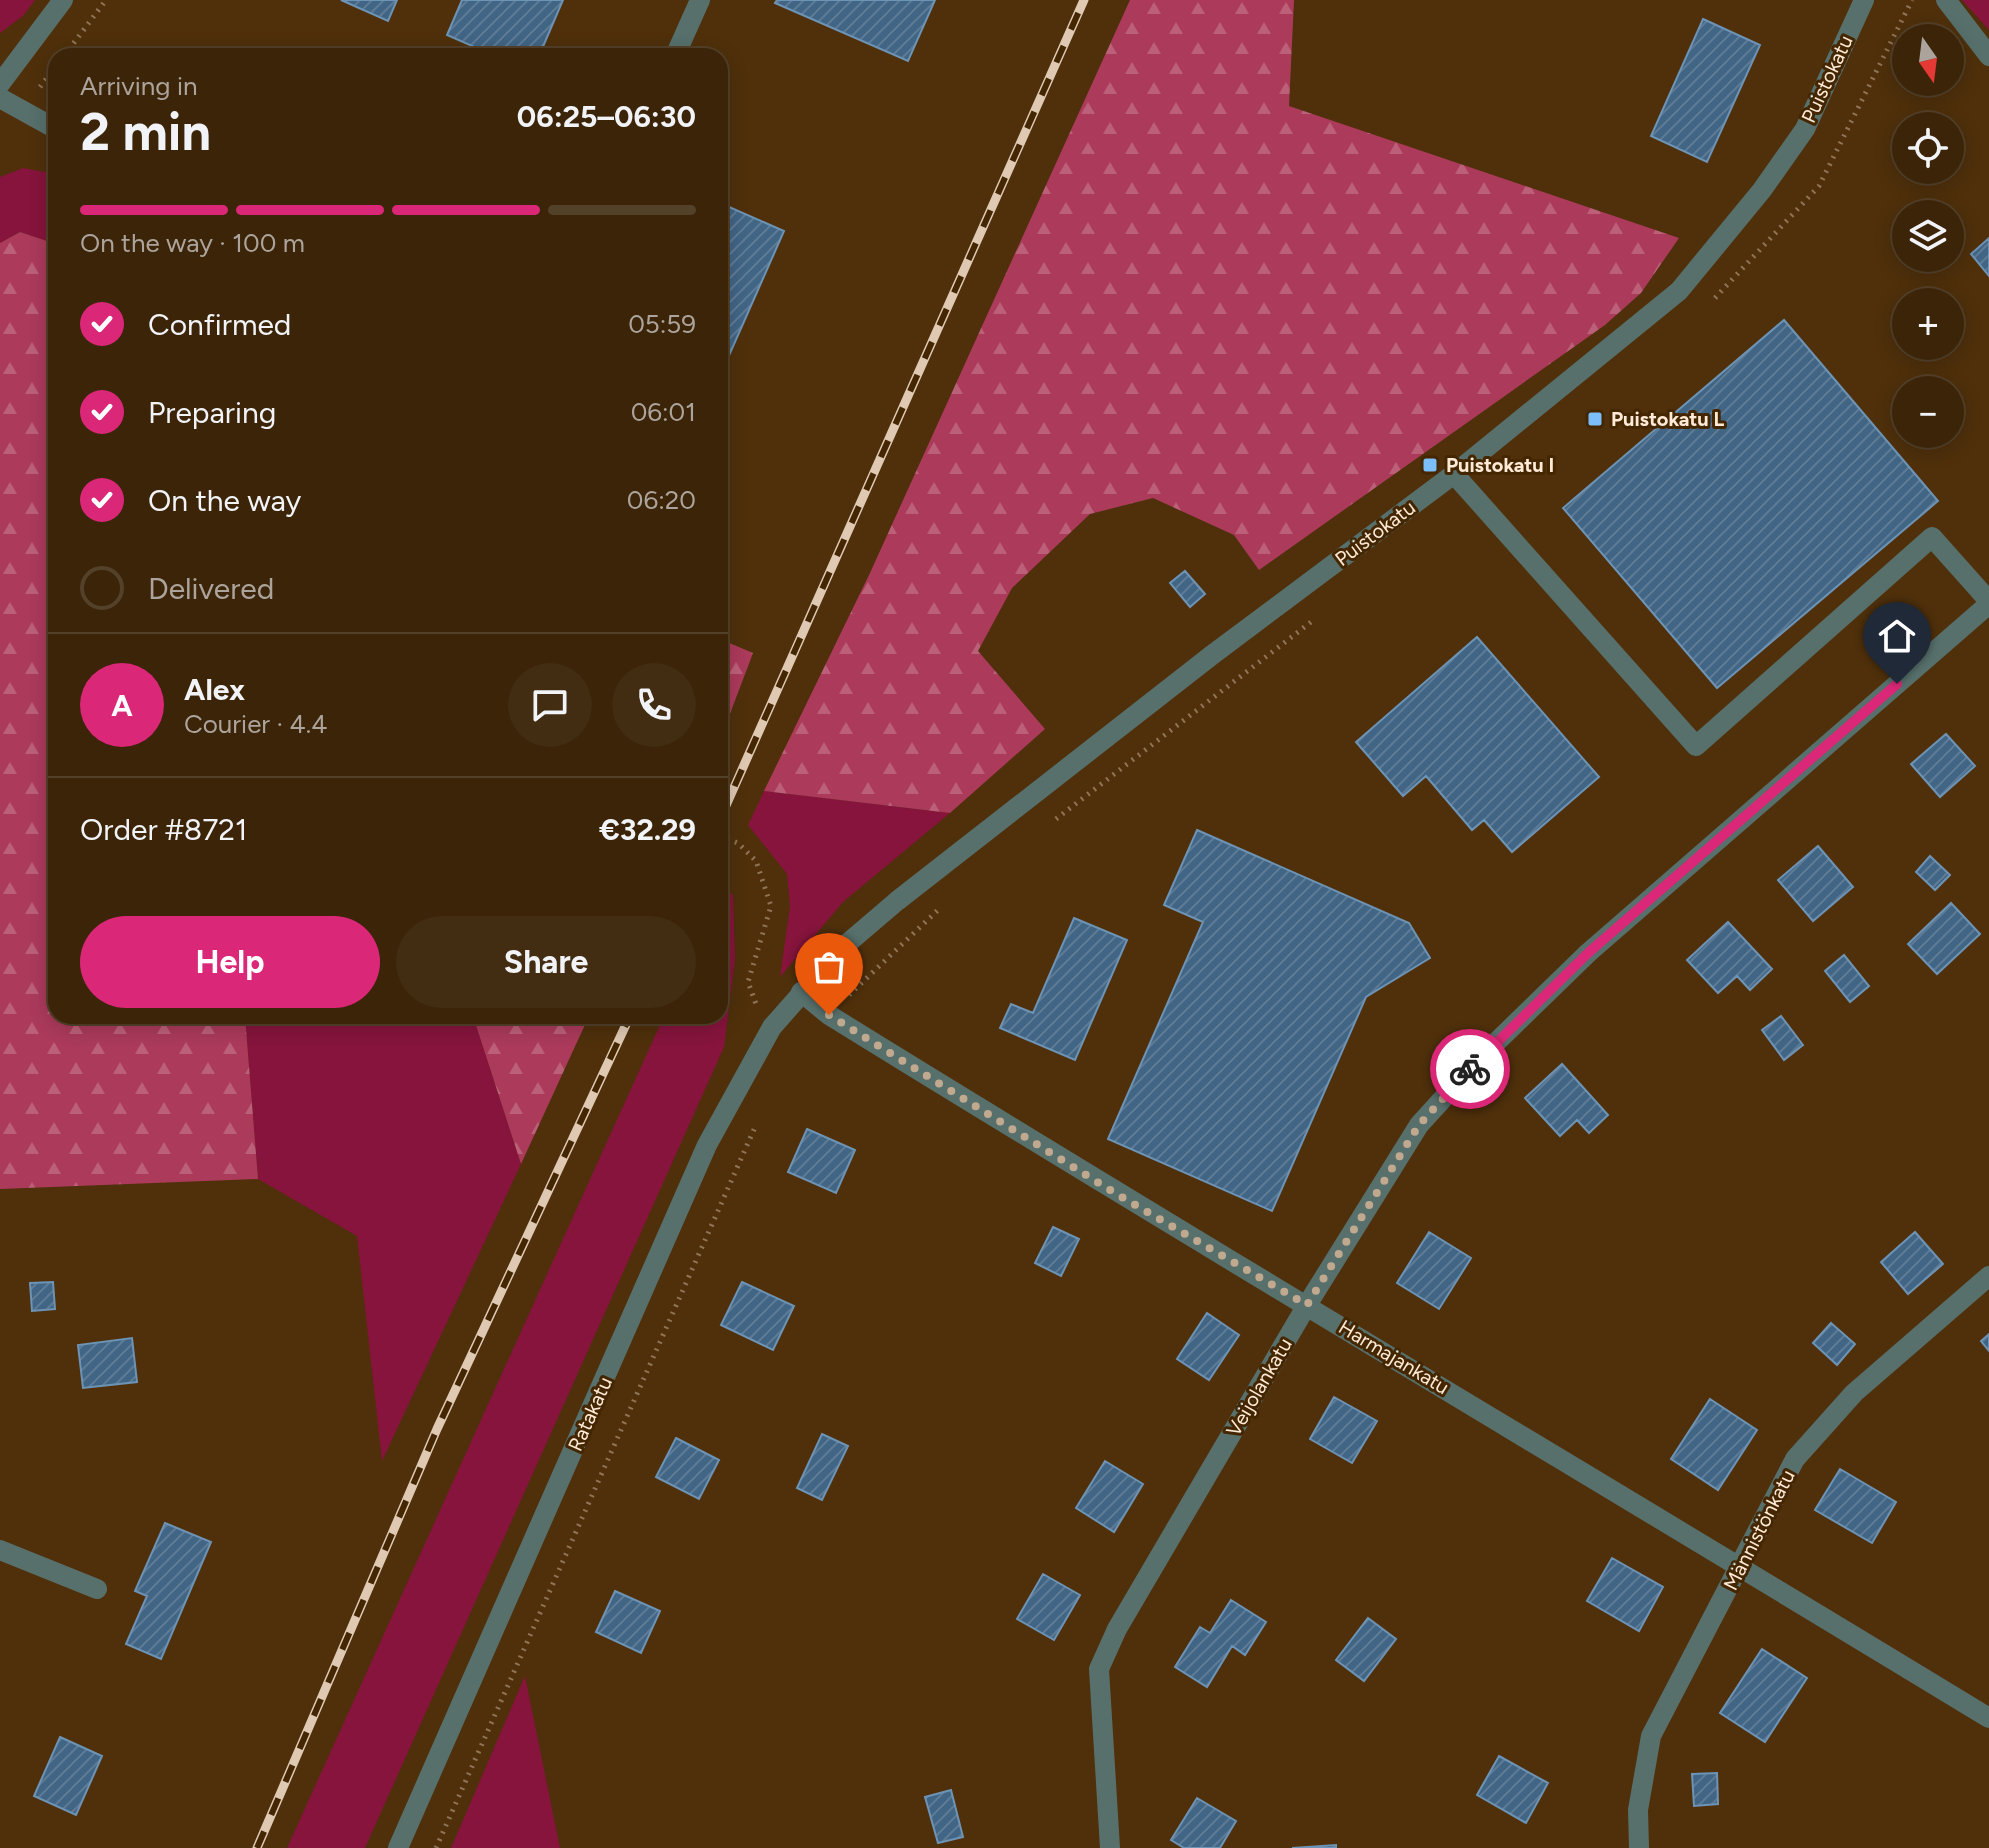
<!DOCTYPE html>
<html lang="en">
<head>
<meta charset="utf-8">
<style>
	:root { --surface:#3b2408; --page:#422c12; --text:#f1f3f6; --muted:#aca49c; --line:#544129; --accent:#db2777 }
	body { margin:0; font-family:Figtree,sans-serif; background:var(--page); color:var(--text); height:100vh; display:flex; flex-direction:column; font-size:30px; white-space:nowrap }
	* { box-sizing:border-box; margin:0 }
	p { font-size:26px; color:var(--muted) }
	.icon { flex:none; width:44px; height:44px; fill:none; stroke:currentColor; stroke-width:2; stroke-linecap:round; stroke-linejoin:round }
	.map { position:relative; flex:1; overflow:hidden }
	.side { position:absolute; left:48px; top:48px; width:680px; height:976px; display:flex; flex-direction:column; background:var(--surface); border-radius:24px; box-shadow:0 4px 20px #0003,0 0 0 2px var(--line) }
	.side>* { flex:none }
	.needle { width:52px; rotate:166deg }
	.tools { position:absolute; left:1892px; top:24px; display:grid; gap:16px }
	.tools a { display:grid; place-items:center; width:72px; height:72px; border-radius:50%; background:var(--surface); box-shadow:0 4px 20px #0003,0 0 0 2px var(--line); font-size:40px }
	.pin { position:absolute; display:grid; place-items:center; width:68px; height:68px; color:#fff; margin:-82px -34px; border-radius:50% 50% 50% 0; rotate:-45deg; box-shadow:0 0 8px #0007 }
	.pin .icon { rotate:45deg }
	.courier { position:absolute; display:grid; place-items:center; width:80px; height:80px; margin:-40px; border:6px solid #db2777; border-radius:50%; background:#fff; color:#222; box-shadow:0 2px 10px #0007 }
	.headline em { font-style:normal; font-weight:700 }
	.headline div { display:flex; flex-direction:column-reverse }
	.headline { display:flex; align-items:center; justify-content:space-between; height:136px; padding:0 32px }
	h1 { font-size:52px; font-weight:700; line-height:60px }
	.bar { display:grid; grid-template-columns:repeat(4,1fr); gap:12px 8px; align-content:center; height:96px; padding:0 32px }
	.bar i { height:10px; border-radius:6px; background:var(--line) }
	.bar .active { background:var(--accent) }
	.bar p { grid-column:span 4 }
	.line { display:flex; align-items:center; gap:20px; padding:0 32px; border-top:2px solid var(--line) }
	.line div { flex:1 }
	.round { display:grid; place-items:center; flex:none; width:84px; height:84px; border-radius:42px; background:var(--page) }
	ol { padding:0 32px; list-style:none }
	li { display:flex; align-items:center; gap:24px; height:88px }
	li p { margin-inline-start:auto }
	li .icon { padding:8px; border-radius:50%; background:var(--accent); color:#fff; stroke-width:4 }
	li:last-child { color:var(--muted) }
	li i { width:44px; height:44px; border:4px solid var(--line); border-radius:50% }
	.action { display:flex; gap:16px; margin-top:auto; padding:16px 32px }
	.action a { flex:1; height:92px; border-radius:48px; background:var(--accent); color:#fff; font-size:32px; font-weight:700; line-height:92px; text-align:center }
	.action a+a { background:var(--page); color:var(--text) }
	.map>svg:first-child { display:block }
	.green { fill:#86143d }
	.forest { fill:url(#forest-firs) }
	.building { fill:url(#building-hatch); stroke:#6d93b5; stroke-width:2 }
	.lines { fill:none; stroke-linecap:round; stroke-linejoin:round }
	.path { stroke:#8f7456; stroke-width:5; stroke-dasharray:2 6; stroke-linecap:butt }
	.service { stroke:#57706c; stroke-width:20 }
	.minor { stroke:#57706c; stroke-width:20 }
	.tertiary { stroke:#57706c; stroke-width:20 }
	.rail-casing { stroke:#dfc9b3; stroke-width:9 }
	.rail { stroke:#442600; stroke-width:6; stroke-dasharray:18; stroke-linecap:butt }
	.done { stroke:#c1a990; stroke-width:8; stroke-dasharray:0 14.4 }
	.route { stroke:#db2777; stroke-width:10 }
	.poi-dot { fill:#7bbef9; stroke:#442600; stroke-width:3 }
	.labels { text-anchor:middle; stroke-width:6; stroke-linejoin:round; paint-order:stroke }
	.street-label { font-size:20px; fill:#feead7; stroke:#442600 }
	.poi-label { font-size:20px; font-weight:bold; fill:#feead7; stroke:#442600; text-anchor:start }
</style>
</head>
<body>
<div class="map">
<svg width="1989" height="1848" viewBox="0 0 1989 1848">
	<defs>
		<pattern id="forest-firs" width="22" height="20" patternUnits="userSpaceOnUse" patternTransform="scale(2)"><rect width="22" height="20" fill="#ab3a5b"/><path d="M5 1l3.5 6h-7zM16 11l3.5 6h-7z" fill="#bc6079"/></pattern>
		<pattern id="building-hatch" width="6" height="6" patternUnits="userSpaceOnUse" patternTransform="scale(2)"><rect width="6" height="6" fill="#416585"/><path d="M-1 1l2-2M0 6l6-6M5 7l2-2" fill="none" stroke="#5e7b96"/></pattern>
	</defs>
	<rect width="100%" height="100%" fill="#4f300b"/>
	<!-- green -->
	<path class="green" d="M0,0H35L23,16L0,33Z
		M1962,0H1989V30Z
		M23,168L56,174V244L20,232L0,243V177Z
		M764,791L950,813L843,902L780,977L790,906L787,874L748,825Z
		M720,887L733,895L735,959L724,1047L365,1848H287L664,1016H720Z
		M245,1016H473L521,1164L382,1461L357,1236L258,1179Z
		M525,1676L560,1848H451Z"/>
	<!-- forest -->
	<path class="forest" d="M1130,0H1294L1289,106L1679,238L1641,293L1605,325L1259,570L1234,535L1153,498L1090,514L1012,588L978,651L1045,729L950,813L764,791L870,573Z
		M20,232L56,244V1016H245L258,1179L0,1189V243Z
		M720,639L753,653L720,740Z
		M473,1016H589L521,1164Z"/>
	<!-- building -->
	<path class="building" d="M341,0H397L388,21Z
		M462,0H563L539,56H495L447,35Z
		M777,0H935L908,61L775,3Z
		M1703,19L1760,45L1707,162L1651,136Z
		M720,203L784,231L724,367L720,365Z
		M1989,238V276L1971,254Z
		M1784,320L1938,501L1717,688L1563,508Z
		M1185,571L1205,594L1190,607L1170,583Z
		M1477,637L1599,777L1512,852L1484,820L1472,830L1426,776L1403,796L1356,742Z
		M1946,734L1975,766L1940,797L1911,764Z
		M1197,830L1409,923L1430,958L1366,997L1272,1211L1108,1139L1203,922L1164,905Z
		M1818,846L1853,887L1813,921L1778,880Z
		M1930,856L1950,875L1935,890L1916,872Z
		M1951,903L1980,934L1937,974L1908,944Z
		M1074,918L1127,940L1075,1060L1000,1028L1011,1004L1033,1013Z
		M1728,922L1772,969L1750,990L1737,976L1718,993L1687,960Z
		M1844,955L1869,986L1850,1002L1825,971Z
		M1781,1016L1803,1045L1784,1060L1762,1030Z
		M1562,1064L1608,1115L1589,1133L1577,1120L1560,1136L1525,1098Z
		M807,1129L855,1150L836,1193L788,1172Z
		M1053,1227L1079,1239L1061,1276L1035,1263Z
		M1429,1232L1471,1258L1439,1309L1397,1283Z
		M1915,1232L1943,1264L1908,1294L1881,1262Z
		M53,1282L55,1309L32,1311L30,1283Z
		M742,1282L794,1306L773,1350L721,1325Z
		M1207,1313L1239,1335L1209,1380L1177,1359Z
		M1831,1323L1855,1344L1837,1365L1813,1343Z
		M1989,1334V1351L1981,1341Z
		M132,1338L137,1382L83,1388L78,1345Z
		M1334,1397L1377,1421L1352,1463L1310,1439Z
		M1710,1399L1757,1430L1718,1490L1671,1459Z
		M822,1434L848,1446L822,1500L797,1488Z
		M676,1438L719,1460L699,1499L656,1477Z
		M1105,1461L1143,1484L1114,1532L1076,1508Z
		M1840,1469L1896,1502L1872,1543L1815,1510Z
		M165,1523L211,1542L161,1659L126,1644L147,1596L135,1591Z
		M1612,1558L1663,1587L1639,1631L1587,1601Z
		M1043,1574L1080,1595L1054,1640L1017,1619Z
		M615,1591L660,1611L641,1653L596,1632Z
		M1231,1600L1266,1622L1245,1655L1232,1646L1207,1687L1175,1667L1200,1627L1210,1633Z
		M1368,1618L1396,1639L1364,1681L1336,1660Z
		M1762,1649L1807,1678L1765,1742L1720,1713Z
		M60,1737L102,1756L76,1815L34,1796Z
		M1499,1756L1548,1783L1526,1823L1477,1795Z
		M1717,1773L1718,1804L1694,1806L1692,1774Z
		M951,1790L963,1837L938,1843L925,1797Z
		M1197,1798L1236,1821L1220,1848H1184L1171,1840Z
		M1336,1845V1848H1292Z"/>
	<g class="lines">
		<!-- path -->
		<path class="path" d="M64,56L106,0
			M40,87L56,66
			M1715,298L1819,186L1912,0
			M1056,819L1311,622
			M720,836L738,843L756,861L771,906L748,982L756,1004
			M849,995L940,908
			M436,1848L756,1125"/>
		<!-- service -->
		<path class="service" d="M1454,474L1696,746L1932,537L1989,601"/>
		<!-- minor -->
		<path class="minor" d="M1946,0L1989,56
			M675,56L700,0
			M0,98L56,129
			M801,992L829,1015C1213,1253 1603,1483 1989,1718
			M0,1550L97,1589
			M1110,1848L1099,1669L1117,1629L1307,1305L1419,1125L1479,1059L1588,953L1989,604
			M1639,1848L1638,1810L1651,1736L1795,1459L1854,1393L1989,1276"/>
		<!-- tertiary -->
		<path class="tertiary" d="M0,84L63,0
			M398,1848L707,1145L772,1027L842,948L897,901L1212,655L1454,474L1679,291L1762,190L1805,129L1864,0"/>
		<!-- rail casing -->
		<g class="rail-casing">
			<path id="rail" d="M720,819L1084,0
				M257,1848L437,1429L630,1016"/>
		</g>
		<!-- rail -->
		<use href="#rail" class="rail"/>
	</g>
	<g class="lines">
		<!-- done -->
		<path class="done" d="M829,1015L1115,1193L1307,1305L1419,1125L1470,1069"/>
		<!-- route -->
		<path class="route" d="M1470,1069L1588,953L1897,684"/>
	</g>
	<!-- markers -->
	<g class="poi-dot">
		<rect x="1587" y="411" width="16" height="16" rx="4"/>
		<rect x="1422" y="457" width="16" height="16" rx="4"/>
	</g>
	<g class="labels">
		<!-- street labels -->
		<g class="street-label">
			<text transform="translate(1827 79) rotate(-65)" y="7">Puistokatu</text>
			<text transform="translate(1375 533) rotate(-37)" y="7">Puistokatu</text>
			<text transform="translate(1394 1357) rotate(31)" y="7">Harmajankatu</text>
			<text transform="translate(1259 1387) rotate(-60)" y="7">Veijolankatu</text>
			<text transform="translate(590 1414) rotate(-66)" y="7">Ratakatu</text>
			<text transform="translate(1759 1530) rotate(-63)" y="7">Männistönkatu</text>
		</g>
		<!-- poi labels -->
		<g class="poi-label">
			<text x="1611" y="426">Puistokatu L</text>
			<text x="1446" y="472">Puistokatu I</text>
		</g>
	</g>
</svg>
<div class="tools">
<a><svg class="needle" viewBox="-14 -14 28 28"><path d="M0-13l5 13h-10z" fill="#e53935"/><path d="M0 13l5-13h-10z" fill="#aca49c"/></svg></a>
<a><svg class="icon" aria-label="locate" viewBox="0 0 24 24"><circle cx="12" cy="12" r="6"/><path d="M12 2v4M12 18v4M2 12h4M18 12h4"/></svg></a>
<a><svg class="icon" aria-label="layers" viewBox="0 0 24 24"><path d="M12 4l9 5-9 5-9-5zM3 14l9 5 9-5"/></svg></a>
<a>+</a>
<a>−</a>
</div>
<div class="pin" style="left:829px;top:1015px;background:#ea580c"><svg class="icon" aria-label="bag" viewBox="0 0 24 24"><path d="M5 8h14l-1 12H6zM9 8a3 3 0 0 1 6 0"/></svg></div>
<div class="pin" style="left:1897px;top:684px;background:#1f2937"><svg class="icon" aria-label="home" viewBox="0 0 24 24"><path d="M3 11l9-7 9 7M6 9v11h12V9"/></svg></div>
<div class="courier" style="left:1470px;top:1069px"><svg class="icon" aria-label="bike" viewBox="0 0 24 24"><circle cx="6" cy="16" r="4"/><circle cx="18" cy="16" r="4"/><path d="M6 16l4-8h5l3 8M10 8l3 8H6M13 5h3"/></svg></div>
<section class="side">
<div class="headline"><div><h1>2 min</h1><p>Arriving in</p></div><em>06:25–06:30</em></div>
<div class="bar"><i class="active"></i><i class="active"></i><i class="active"></i><i></i><p>On the way · 100 m</p></div>
<ol>
<li><svg class="icon" aria-label="check" viewBox="0 0 24 24"><path d="M5 12l5 5 9-10"/></svg>Confirmed<p>05:59</p></li>
<li><svg class="icon" aria-label="check" viewBox="0 0 24 24"><path d="M5 12l5 5 9-10"/></svg>Preparing<p>06:01</p></li>
<li><svg class="icon" aria-label="check" viewBox="0 0 24 24"><path d="M5 12l5 5 9-10"/></svg>On the way<p>06:20</p></li>
<li><i></i>Delivered</li>
</ol>
<div class="line" style="height:144px"><b class="round" style="background:var(--accent);color:#fff">A</b><div><b>Alex</b><p>Courier · 4.4</p></div><a class="round"><svg class="icon" aria-label="chat" viewBox="0 0 24 24"><path d="M4 5h16v11H9l-5 4z"/></svg></a><a class="round"><svg class="icon" aria-label="phone" viewBox="0 0 24 24"><path d="M5 4h4l2 5-3 2q2 4 5 5l2-3 5 2v4C11 20 4 13 5 4z"/></svg></a></div>
<div class="line" style="height:104px"><div>Order #8721</div><b>€32.29</b></div>
<div class="action"><a>Help</a><a>Share</a></div>
</section>
</div>
</body>
</html>
